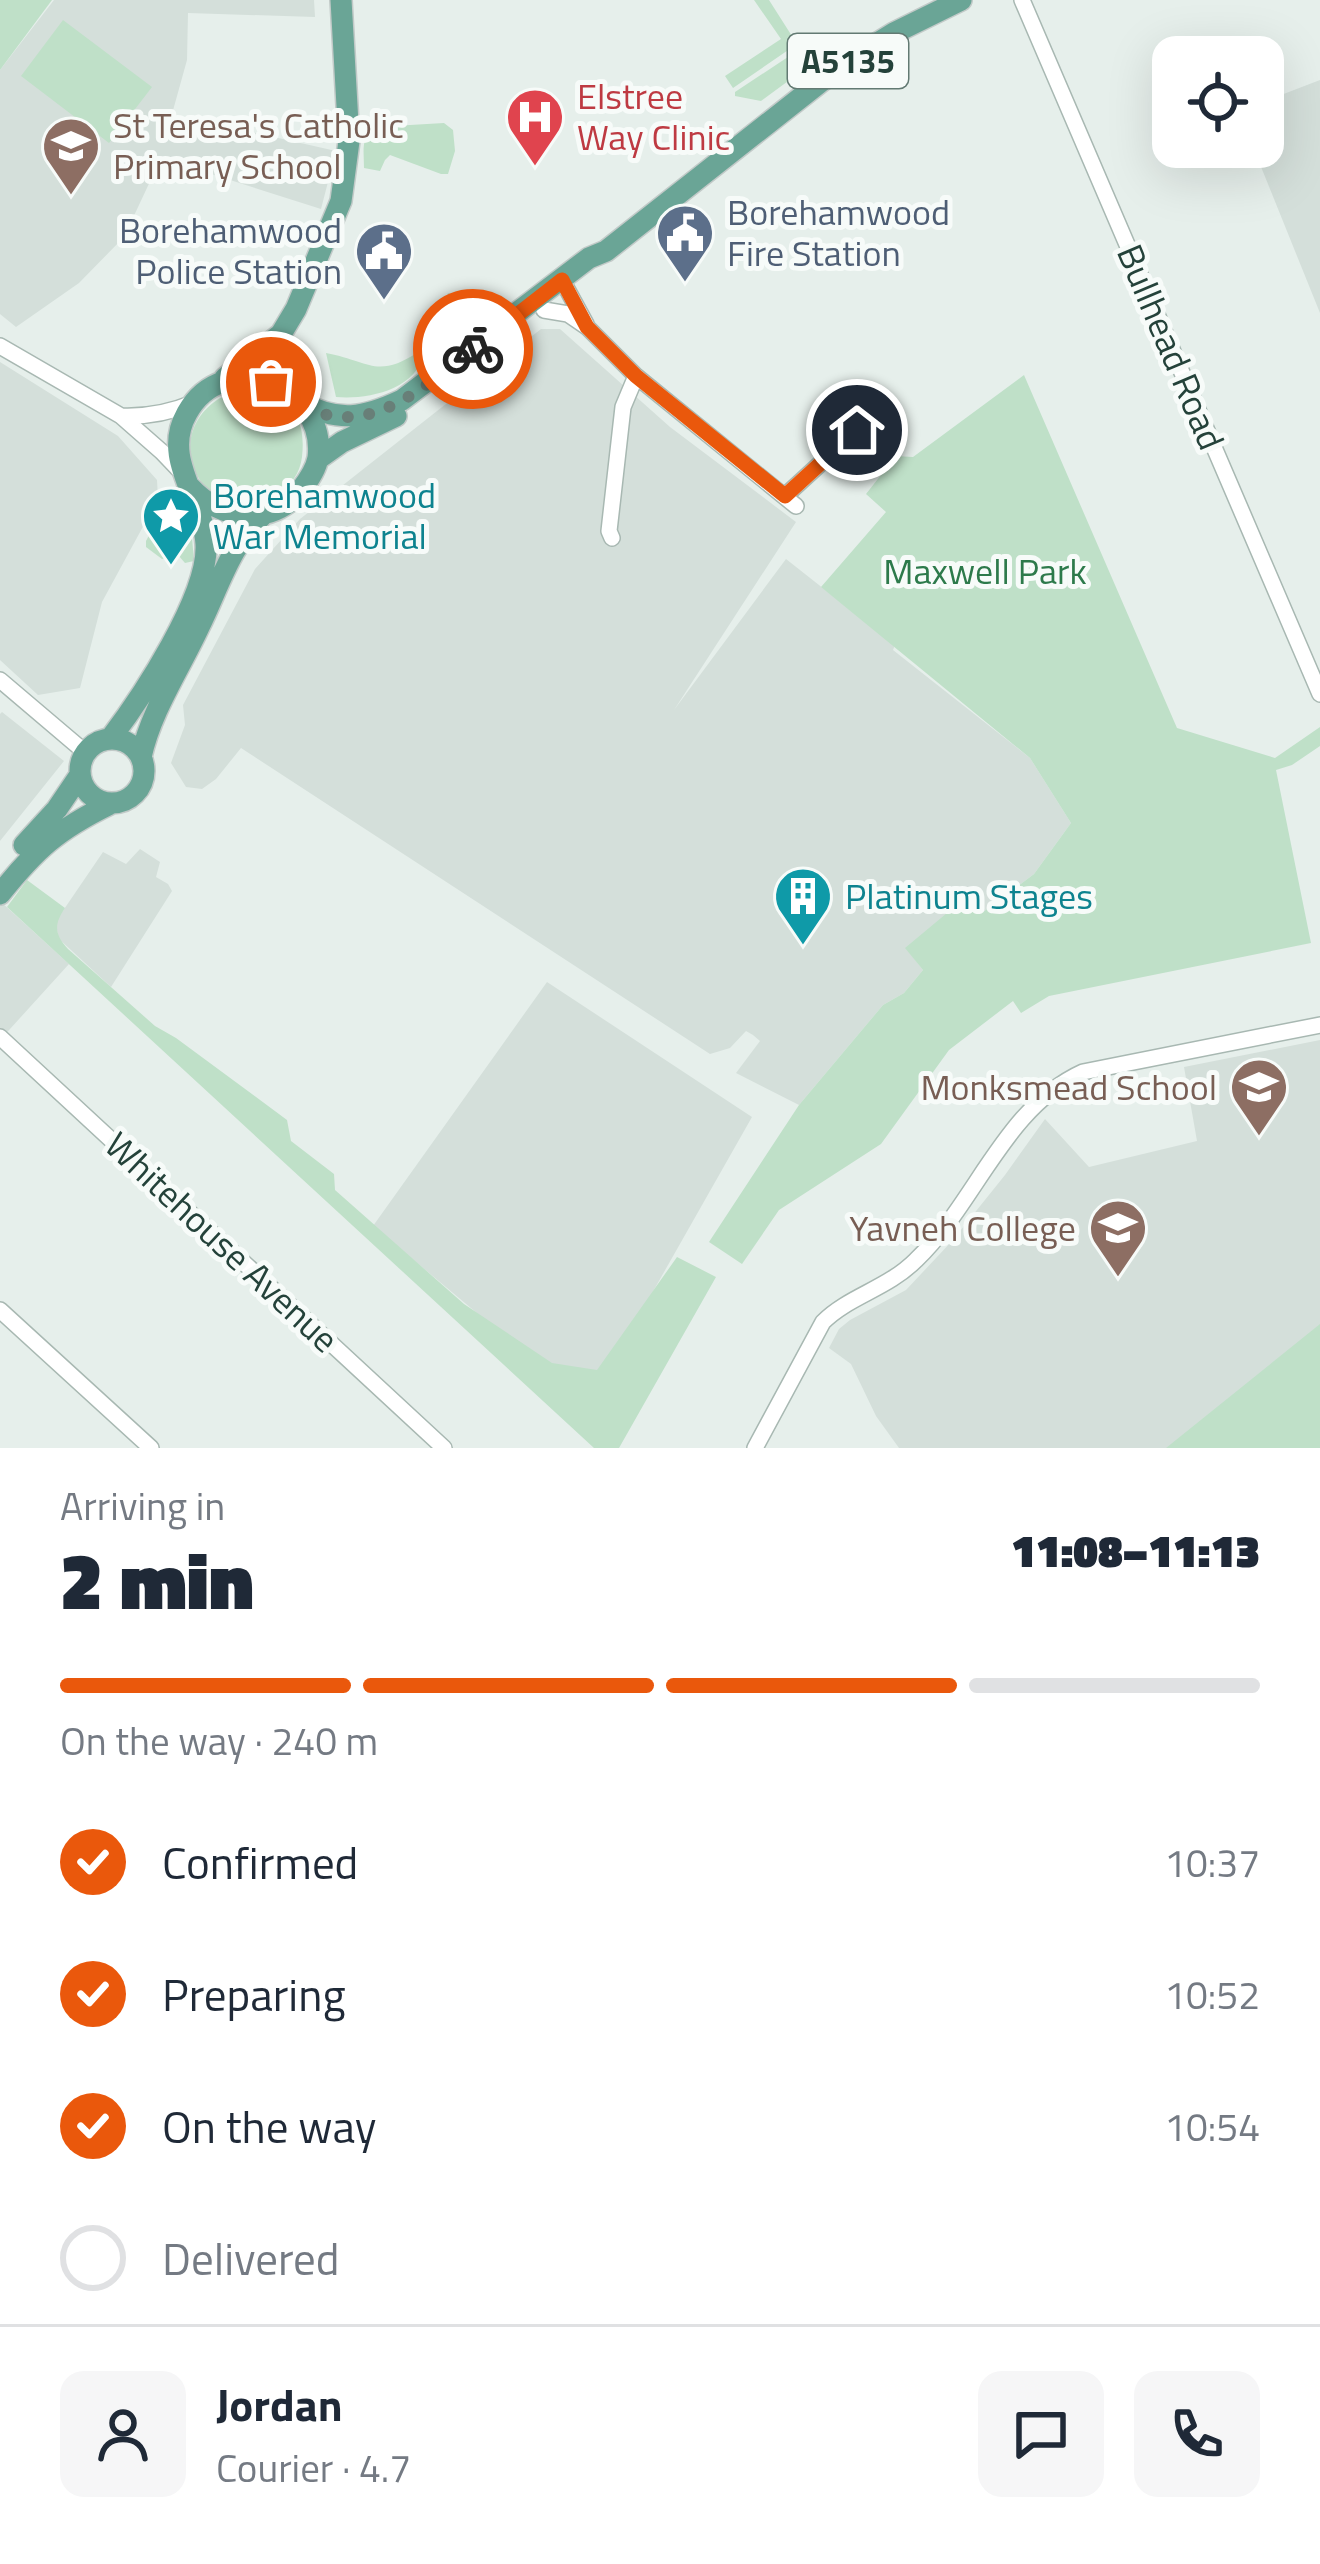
<!DOCTYPE html>
<html lang="en">
<head>
<meta charset="utf-8">
<style>
	:root { --surface:#fff; --page:#f6f6f7; --text:#1f2937; --muted:#747a83; --line:#e0e1e3; --accent:#ea580c }
	body { margin:0; font-family:"Titillium Web",sans-serif; background:var(--page); color:var(--text); height:100vh; display:flex; flex-direction:column; font-size:45px; white-space:nowrap }
	* { box-sizing:border-box; margin:0 }
	p { font-size:39px; color:var(--muted) }
	.icon { flex:none; width:66px; height:66px; fill:none; stroke:currentColor; stroke-width:2; stroke-linecap:round; stroke-linejoin:round }
	.map { position:relative; height:1448px; overflow:hidden }
	.sheet { display:flex; flex-direction:column; background:var(--surface); flex:1 }
	.sheet>* { flex:none }
	.tools { position:absolute; left:1152px; top:36px; display:grid; gap:24px }
	.tools a { display:grid; place-items:center; width:132px; height:132px; border-radius:24px; background:var(--surface); box-shadow:0 12px 48px #0002; font-size:60px }
	.pin { position:absolute; display:grid; place-items:center; width:102px; height:102px; color:#fff; margin:-51px; border:6px solid #fff; border-radius:50%; box-shadow:0 3px 12px #0007 }
	.courier { position:absolute; display:grid; place-items:center; width:120px; height:120px; margin:-60px; border:9px solid #ea580c; border-radius:50%; background:#fff; color:#222; box-shadow:0 3px 15px #0007 }
	.summary em { font-style:normal; font-weight:800 }
	.summary div { display:flex; flex-direction:column-reverse }
	.summary { display:flex; align-items:center; justify-content:space-between; height:204px; padding:0 60px }
	h1 { font-size:78px; font-weight:800; line-height:90px }
	.bar { display:grid; grid-template-columns:repeat(4,1fr); gap:18px 12px; align-content:center; height:144px; padding:0 60px }
	.bar i { height:15px; border-radius:9px; background:var(--line) }
	.bar .selected { background:var(--accent) }
	.bar p { grid-column:span 4 }
	.line { display:flex; align-items:center; gap:30px; padding:0 60px; border-top:3px solid var(--line) }
	.line div { flex:1 }
	.round { display:grid; place-items:center; flex:none; width:126px; height:126px; border-radius:24px; background:var(--page) }
	ol { padding:0 60px; list-style:none }
	li { display:flex; align-items:center; gap:36px; height:132px }
	li p { margin-inline-start:auto }
	li .icon { padding:12px; border-radius:50%; background:var(--accent); color:#fff; stroke-width:4 }
	li:last-child { color:var(--muted) }
	li i { width:66px; height:66px; border:6px solid var(--line); border-radius:50% }
	.map>svg:first-child { display:block }
	.built { fill:#d4dfda }
	.green { fill:#bfe0c8 }
	.lines { fill:none; stroke-linecap:round; stroke-linejoin:round }
	.minor-casing { stroke:#a8b8b2; stroke-width:18 }
	.major-casing { stroke:#c2cac8; stroke-width:24 }
	.minor { stroke:#fff; stroke-width:15 }
	.major { stroke:#6aa596; stroke-width:21 }
	.done { stroke:#687f78; stroke-width:12; stroke-dasharray:0 21.6 }
	.route { stroke:#ea580c; stroke-width:15 }
	.labels { text-anchor:middle; stroke-width:10; stroke-linejoin:round; paint-order:stroke }
	.shield { fill:#f7fbf9; stroke:#637a73; stroke-width:3 }
	.shield-label { font-size:33px; font-weight:bold; fill:#24423a }
	.health-label { font-size:36px; fill:#be3a42; stroke:#f7fbf9; text-anchor:start }
	.education-label { font-size:36px; fill:#785e54; stroke:#f7fbf9; text-anchor:end }
	.service-label { font-size:36px; fill:#4e5e75; stroke:#f7fbf9; text-anchor:start }
	.street-label { font-size:36px; fill:#24423a; stroke:#f7fbf9 }
	.culture-label { font-size:36px; fill:#0d838f; stroke:#f7fbf9; text-anchor:start }
	.park-label { font-size:36px; fill:#2d7a4b; stroke:#f7fbf9 }
</style>
</head>
<body>
<div class="map">
<svg width="1320" height="1448" viewBox="0 0 1320 1448">
	<rect width="100%" height="100%" fill="#e6efeb"/>
	<!-- built -->
	<path class="built" d="M54,0H314L315,17L188,13L187,60L172,114L336,151L321,209L161,158L124,237L79,283L16,327L0,314V70Z
		M1320,80V313L1253,147H1263V102Z
		M541,329H560L670,427L796,522L674,710L786,559L895,645L893,650L1030,758L1071,823L1034,874L983,912L906,948L923,970L904,993L883,1005L799,1105L736,1073L760,1041L753,1035L746,1031L730,1048L710,1054L241,748L216,779L202,789L186,787L171,763L185,725L183,705L255,569L300,519Z
		M0,362L118,436L157,480L158,499L102,602L80,688L38,695L0,660Z
		M2,712L64,761L0,841V714Z
		M140,849L160,862L156,877L168,884L172,891L111,987L58,938L56,921L103,852L126,864Z
		M0,901L69,964L0,1040Z
		M547,982L752,1117L588,1406L373,1226Z
		M1320,1040V1448H899L876,1416L851,1364L829,1348L839,1329L850,1320L906,1290L952,1241L1005,1175L1045,1119L1089,1167L1197,1141L1184,1067Z"/>
	<!-- green -->
	<path class="green" d="M0,0H52L0,70Z
		M754,0H769L797,44L733,88L725,76L781,39Z
		M63,20L152,87L109,143L21,76Z
		M800,49L810,65L761,101L735,96V92Z
		M444,123L453,130L455,151L448,174H441L390,155L385,160L380,171L364,168C364,152 360,136 376,127Z
		M448,293L476,302L490,318L446,350L427,357Z
		M420,351L423,354C417,390 366,400 336,397L326,353C370,361 376,380 420,351Z
		M1024,375L1177,728L1275,758L1320,727V746L1292,765L1276,770L1311,943L1049,996L1021,1013L1013,1001L949,1050L881,1144L779,1210L742,1264L709,1242L799,1105L883,1005L904,993L923,970L905,948L953,908L983,912L1034,874L1071,823L1030,758L821,587L886,512L866,494L896,456L913,457Z
		M244,391C286,395 307,411 302,457C300,473 291,486 277,494C271,497 266,501 260,503C201,519 161,438 217,400C224,395 235,394 244,391Z
		M174,488L191,526L194,561L185,563L178,555L162,559L146,547V541Z
		M27,880L65,908C54,924 54,934 68,949L155,1026L176,1038L287,1120L291,1141L334,1174L335,1190L464,1304L552,1363L597,1370L677,1257L716,1277L619,1448H594L7,907Z
		M1320,1324V1448H1166Z"/>
	<g class="lines">
		<!-- minor casing -->
		<g class="minor-casing">
			<path id="minor" d="M1022,0L1320,694
				M562,280L586,324
				M544,310L568,314L587,327L636,376L796,506
				M0,346L121,416L162,452L183,474
				M121,416C147,417 169,413 193,403
				M785,496L857,430
				M612,538L609,531L623,407L636,376
				M0,680L86,753
				M0,1037L444,1448
				M0,1310L151,1448
				M755,1448L823,1322C849,1296 887,1289 916,1260C976,1203 1004,1108 1083,1072L1320,1025"/>
		</g>
		<!-- major casing -->
		<g class="major-casing">
			<path id="major" d="M281,334L282,361L288,391
				M225,378L281,334L296,309L341,201L349,141L341,0
				M300,402C339,423 364,418 402,400L589,258L606,251L842,65L894,33L961,0
				M318,459L342,442L396,416
				M110,739C142,697 209,596 206,544C203,498 161,459 187,413C224,346 327,385 318,458C316,469 308,481 301,490C271,528 220,520 190,487
				M80 771a32 32 0 1 1 64 0a32 32 0 1 1-64 0Z
				M141,757C151,711 179,670 199,627C219,587 230,544 265,513
				M24,845L57,809L80,775
				M0,894C36,849 57,830 110,804"/>
		</g>
		<!-- minor -->
		<use href="#minor" class="minor"/>
		<!-- major -->
		<use href="#major" class="major"/>
	</g>
	<g class="lines">
		<!-- done -->
		<path class="done" d="M271,382C288,391 302,407 320,413C378,432 431,381 473,349"/>
		<!-- route -->
		<path class="route" d="M473,349L562,280L587,327L636,376L785,496L857,430"/>
	</g>
	<!-- icons -->
	<defs>
		<g id="hospital-pin" transform="scale(3)"><path d="M0 17L-7.5 6A9.5 9.5 0 1 1 7.5 6Z" fill="#e0444e" stroke="#f7fbf9"/><path d="M-5-5h3v3.5h4V-5h3V5h-3V1.5h-4V5h-3Z" fill="#fff"/></g>
		<g id="school-pin" transform="scale(3)"><path d="M0 17L-7.5 6A9.5 9.5 0 1 1 7.5 6Z" fill="#8d6e63" stroke="#f7fbf9"/><path d="M0-5L7-2L0 1L-7-2ZM-4 1L0 2.5L4 1V4Q0 6-4 4Z" fill="#fff"/></g>
		<g id="civic-pin" transform="scale(3)"><path d="M0 17L-7.5 6A9.5 9.5 0 1 1 7.5 6Z" fill="#5c6f8a" stroke="#f7fbf9"/><path d="M-.6-6.5H3V-4.5H.6V-3L4-1V1h2V6H-6V1h2V-1L-.6-3ZM-1.2 2.5V6h2.4V2.5Z" fill="#fff"/></g>
		<g id="sight-pin" transform="scale(3)"><path d="M0 17L-7.5 6A9.5 9.5 0 1 1 7.5 6Z" fill="#0f9aa8" stroke="#f7fbf9"/><path d="M0-6L1.8-2.2L6-1.7L2.9 1.2L3.7 5.4L0 3.3L-3.7 5.4L-2.9 1.2L-6-1.7L-1.8-2.2Z" fill="#fff"/></g>
		<g id="building-pin" transform="scale(3)"><path d="M0 17L-7.5 6A9.5 9.5 0 1 1 7.5 6Z" fill="#0f9aa8" stroke="#f7fbf9"/><path d="M-4-6H4V6H1V3H-1V6H-4ZM-2.5-4.3h1.7v1.8h-1.7ZM.8-4.3h1.7v1.8H.8ZM-2.5-1h1.7V.8h-1.7ZM.8-1h1.7V.8H.8Z" fill="#fff"/></g>
	</defs>
	<g fill-rule="evenodd">
		<use href="#hospital-pin" x="535" y="117"/>
		<use href="#school-pin" x="71" y="146"/>
		<use href="#civic-pin" x="685" y="233"/>
		<use href="#civic-pin" x="384" y="251"/>
		<use href="#sight-pin" x="171" y="516"/>
		<use href="#building-pin" x="803" y="896"/>
		<use href="#school-pin" x="1259" y="1087"/>
		<use href="#school-pin" x="1118" y="1228"/>
	</g>
	<g class="labels">
		<!-- shield labels -->
		<rect class="shield" x="788" y="34" width="120" height="54" rx="9"/>
		<g class="shield-label">
			<text x="848" y="73">A5135</text>
		</g>
		<!-- health labels -->
		<g class="health-label">
			<text x="577" y="109">Elstree<tspan x="577" dy="41">Way Clinic</tspan></text>
		</g>
		<!-- education labels -->
		<g class="education-label">
			<text x="113" y="138" text-anchor="start">St Teresa's Catholic<tspan x="113" dy="41">Primary School</tspan></text>
			<text x="1217" y="1100">Monksmead School</text>
			<text x="1076" y="1241">Yavneh College</text>
		</g>
		<!-- service labels -->
		<g class="service-label">
			<text x="727" y="225">Borehamwood<tspan x="727" dy="41">Fire Station</tspan></text>
			<text x="342" y="243" text-anchor="end">Borehamwood<tspan x="342" dy="41">Police Station</tspan></text>
		</g>
		<!-- street labels -->
		<g class="street-label">
			<text transform="translate(1171 347) rotate(67)" y="13">Bullhead Road</text>
			<text transform="translate(222 1242) rotate(43)" y="13">Whitehouse Avenue</text>
		</g>
		<!-- culture labels -->
		<g class="culture-label">
			<text x="213" y="508">Borehamwood<tspan x="213" dy="41">War Memorial</tspan></text>
			<text x="845" y="909">Platinum Stages</text>
		</g>
		<!-- park labels -->
		<g class="park-label">
			<text x="985" y="584">Maxwell Park</text>
		</g>
	</g>
</svg>
<div class="tools">
<a><svg class="icon" aria-label="locate" viewBox="0 0 24 24"><circle cx="12" cy="12" r="6"/><path d="M12 2v4M12 18v4M2 12h4M18 12h4"/></svg></a>
</div>
<div class="pin" style="left:271px;top:382px;background:#ea580c"><svg class="icon" aria-label="bag" viewBox="0 0 24 24"><path d="M5 8h14l-1 12H6zM9 8a3 3 0 0 1 6 0"/></svg></div>
<div class="pin" style="left:857px;top:430px;background:#1f2937"><svg class="icon" aria-label="home" viewBox="0 0 24 24"><path d="M3 11l9-7 9 7M6 9v11h12V9"/></svg></div>
<div class="courier" style="left:473px;top:349px"><svg class="icon" aria-label="bike" viewBox="0 0 24 24"><circle cx="6" cy="16" r="4"/><circle cx="18" cy="16" r="4"/><path d="M6 16l4-8h5l3 8M10 8l3 8H6M13 5h3"/></svg></div>
</div>
<section class="sheet">
<div class="summary"><div><h1>2 min</h1><p>Arriving in</p></div><em>11:08–11:13</em></div>
<div class="bar"><i class="selected"></i><i class="selected"></i><i class="selected"></i><i></i><p>On the way · 240 m</p></div>
<ol>
<li><svg class="icon" aria-label="check" viewBox="0 0 24 24"><path d="M5 12l5 5 9-10"/></svg>Confirmed<p>10:37</p></li>
<li><svg class="icon" aria-label="check" viewBox="0 0 24 24"><path d="M5 12l5 5 9-10"/></svg>Preparing<p>10:52</p></li>
<li><svg class="icon" aria-label="check" viewBox="0 0 24 24"><path d="M5 12l5 5 9-10"/></svg>On the way<p>10:54</p></li>
<li><i></i>Delivered</li>
</ol>
<div class="line" style="height:216px"><a class="round"><svg class="icon" aria-label="person" viewBox="0 0 24 24"><circle cx="12" cy="8" r="4"/><path d="M4 21q1-7 8-7t8 7"/></svg></a><div><b>Jordan</b><p>Courier · 4.7</p></div><a class="round"><svg class="icon" aria-label="chat" viewBox="0 0 24 24"><path d="M4 5h16v11H9l-5 4z"/></svg></a><a class="round"><svg class="icon" aria-label="phone" viewBox="0 0 24 24"><path d="M5 4h4l2 5-3 2q2 4 5 5l2-3 5 2v4C11 20 4 13 5 4z"/></svg></a></div>
</section>
</body>
</html>
